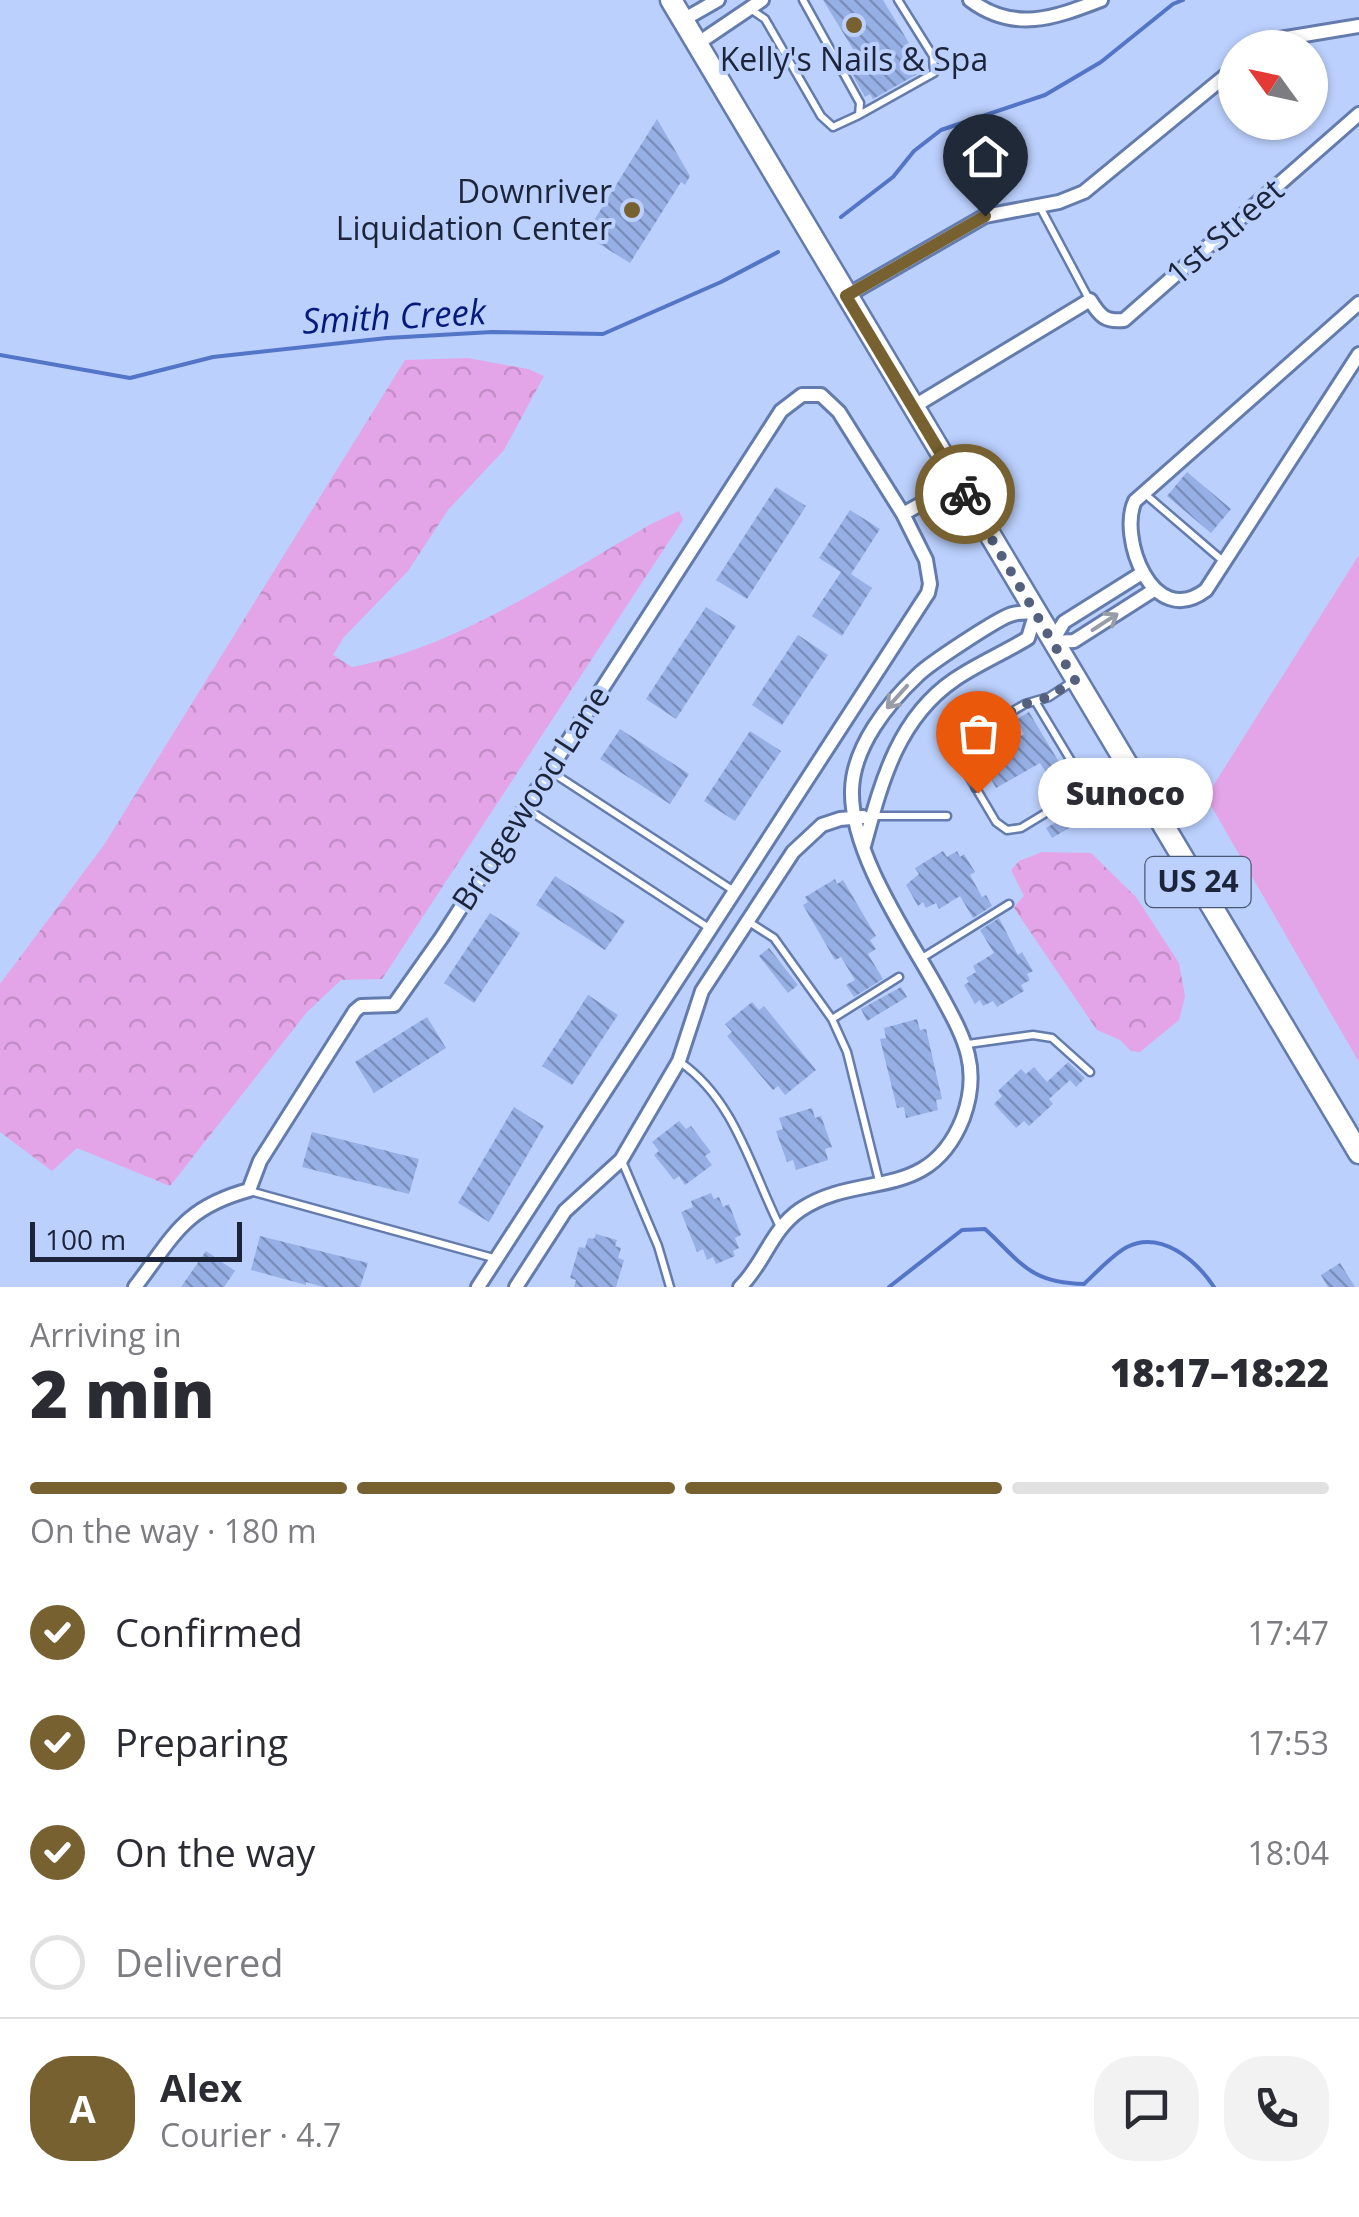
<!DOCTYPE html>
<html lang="en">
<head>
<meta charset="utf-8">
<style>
	:root { --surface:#fff; --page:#f2f2f3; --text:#2b2b33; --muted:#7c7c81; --line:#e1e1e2; --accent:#776131 }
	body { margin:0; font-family:"Open Sans",sans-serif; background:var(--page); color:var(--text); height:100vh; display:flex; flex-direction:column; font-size:38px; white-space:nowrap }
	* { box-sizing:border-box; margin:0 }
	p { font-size:32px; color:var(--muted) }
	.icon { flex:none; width:55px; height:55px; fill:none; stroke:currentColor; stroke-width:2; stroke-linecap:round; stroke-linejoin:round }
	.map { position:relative; height:1287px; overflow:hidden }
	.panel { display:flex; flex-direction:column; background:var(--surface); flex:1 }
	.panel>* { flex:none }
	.needle { width:65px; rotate:303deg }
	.fabs { position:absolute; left:1218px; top:30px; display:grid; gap:20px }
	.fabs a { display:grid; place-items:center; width:110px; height:110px; border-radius:50%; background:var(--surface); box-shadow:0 2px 8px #0004; font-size:50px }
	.scale { position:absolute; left:30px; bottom:25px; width:212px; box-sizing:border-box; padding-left:10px; border:5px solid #1b2439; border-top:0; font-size:28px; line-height:35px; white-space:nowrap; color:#1b2439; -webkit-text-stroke:8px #bbd0fd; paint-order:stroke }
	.pin { position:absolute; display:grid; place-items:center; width:85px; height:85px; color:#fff; margin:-102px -42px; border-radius:50% 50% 50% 0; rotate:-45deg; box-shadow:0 0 10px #0007 }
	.pin .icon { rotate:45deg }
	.courier { position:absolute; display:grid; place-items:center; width:100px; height:100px; margin:-50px; border:8px solid #776131; border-radius:50%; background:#fff; color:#222; box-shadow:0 2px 12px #0007 }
	.bubble { position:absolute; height:70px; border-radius:35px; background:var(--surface); box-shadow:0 2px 8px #0004; font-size:32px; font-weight:800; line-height:70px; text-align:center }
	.overview em { font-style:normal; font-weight:800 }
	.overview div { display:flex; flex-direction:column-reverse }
	.overview { display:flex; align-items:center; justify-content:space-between; height:170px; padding:0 30px }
	h1 { font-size:65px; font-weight:800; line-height:75px }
	.bar { display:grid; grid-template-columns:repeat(4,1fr); gap:15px 10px; align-content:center; height:120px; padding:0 30px }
	.bar i { height:12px; border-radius:8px; background:var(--line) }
	.bar .current { background:var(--accent) }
	.bar p { grid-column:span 4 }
	.line { display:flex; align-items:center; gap:25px; padding:0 30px; border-top:2px solid var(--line) }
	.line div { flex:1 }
	.round { display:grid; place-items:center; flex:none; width:105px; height:105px; border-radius:40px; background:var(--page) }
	ol { padding:0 30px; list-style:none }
	li { display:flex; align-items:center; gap:30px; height:110px }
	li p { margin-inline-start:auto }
	li .icon { padding:10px; border-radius:50%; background:var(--accent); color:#fff; stroke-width:4 }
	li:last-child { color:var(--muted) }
	li i { width:55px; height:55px; border:5px solid var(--line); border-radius:50% }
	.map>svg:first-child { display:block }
	.grass { fill:#e4a4e8 }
	.forest { fill:url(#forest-crowns) }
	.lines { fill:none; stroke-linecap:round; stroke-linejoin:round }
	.stream { stroke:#5275c8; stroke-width:4 }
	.building { fill:url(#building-back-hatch) }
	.lane-casing { stroke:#637bad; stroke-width:11 }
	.street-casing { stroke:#637bad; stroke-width:18 }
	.primary-casing { stroke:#637bad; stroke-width:25 }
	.lane { stroke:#fff; stroke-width:6 }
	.street { stroke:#fff; stroke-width:12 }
	.primary { stroke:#fff; stroke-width:20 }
	.oneway { stroke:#989ca6 }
	.done { stroke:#53607e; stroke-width:10; stroke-dasharray:0 18 }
	.route { stroke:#776131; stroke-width:12 }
	.poi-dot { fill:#776131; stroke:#bbd0fd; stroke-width:4 }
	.labels { text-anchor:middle; stroke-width:8; stroke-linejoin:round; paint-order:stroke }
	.shield { fill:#bbd0fd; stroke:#4b5874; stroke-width:2.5 }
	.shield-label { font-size:30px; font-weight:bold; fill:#1b2439 }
	.poi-label { font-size:32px; fill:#1b2439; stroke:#bbd0fd }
	.street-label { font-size:32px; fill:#1b2439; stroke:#bbd0fd }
	.water-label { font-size:35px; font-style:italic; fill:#04197b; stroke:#bbd0fd }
</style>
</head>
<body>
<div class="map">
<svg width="1359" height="1287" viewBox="0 0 1359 1287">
	<defs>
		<pattern id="forest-crowns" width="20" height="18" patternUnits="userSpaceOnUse" patternTransform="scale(2.5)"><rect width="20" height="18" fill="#e4a4e8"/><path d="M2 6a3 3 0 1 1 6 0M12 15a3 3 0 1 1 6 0" fill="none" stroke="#c38dc8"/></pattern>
		<pattern id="building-back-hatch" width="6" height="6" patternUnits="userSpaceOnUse" patternTransform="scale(2.5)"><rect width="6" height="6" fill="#96afe5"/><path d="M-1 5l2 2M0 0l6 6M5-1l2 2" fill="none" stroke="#7a8ebb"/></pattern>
	</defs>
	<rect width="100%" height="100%" fill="#bbd0fd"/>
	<!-- grass -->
	<path class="grass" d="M1359,555V1062L1206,797Z"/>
	<!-- forest -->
	<path class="forest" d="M468,358L528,369L544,376L504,450L448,510L408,571L344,637L333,655L352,667C460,646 558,577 653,523L679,511L683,520L382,979L341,980L307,1012L170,1186L77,1148L52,1171L0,1132V984L104,845L405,360Z
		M1042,852L1091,853L1136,897L1179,963L1185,996L1179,1020L1140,1052L1131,1051L1120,1040L1097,1030L1016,911L1014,907L1024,896L1011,870L1019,861Z"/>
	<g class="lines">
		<!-- stream -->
		<path class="stream" d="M841,217L893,177L914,151L941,130L1045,95L1101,62L1173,4L1183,0
			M0,355L130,378L213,357L387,338L492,332L603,334L721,282L778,252
			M889,1287L962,1230L985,1229C1021,1262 1029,1283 1084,1284C1097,1272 1112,1255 1127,1247C1161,1230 1196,1260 1214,1287"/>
	</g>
	<!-- building -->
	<path class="building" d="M823,0H883L921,63L919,73L873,99L870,94L865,97L845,61L856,54Z
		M657,119L690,176L685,185L681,182L630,263L585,235Z
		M1187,472L1231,509L1211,533L1167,496Z
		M776,487L806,506L747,599L716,580Z
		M850,510L880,529L851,574L872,588L842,636L812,616L841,572L819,558Z
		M706,607L736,626L676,719L646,699Z
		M798,635L828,655L782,725L752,705Z
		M1029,712L1063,769L1049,777L1040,763L996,788L980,760L1024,734L1016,720Z
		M620,729L689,774L670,804L600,759Z
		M750,731L781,751L735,821L704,801Z
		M1070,814L1076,824L1052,838L1046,828Z
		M943,851L947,857L957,851L960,857L964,854L975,872L970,875L982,897L986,895L992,906L973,918L960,896L939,909L936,903L926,908L923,902L918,906L906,885L919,874L915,868Z
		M555,876L625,921L605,950L536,905Z
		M835,879L837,884L843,880L876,936L870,940L876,949L868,954L883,979L854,997L846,985L855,980L841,957L835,960L803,905L808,902L805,897Z
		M490,913L520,933L474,1003L444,983Z
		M999,918L1018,955L1022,952L1033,971L1027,974L1030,980L1021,985L1024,991L997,1007L993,1001L983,1006L980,1000L975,1004L964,985L969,982L966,978L976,972L973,966L994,953L980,930Z
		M769,948L798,985L788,993L759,956Z
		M901,987L907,997L867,1021L861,1009Z
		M588,995L618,1015L572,1085L542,1066Z
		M752,1002L759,1010L764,1006L816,1070L785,1095L778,1086L773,1090L727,1036L732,1032L725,1024Z
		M427,1017L446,1048L374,1093L355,1062Z
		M917,1019L920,1030L926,1029L942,1099L936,1100L938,1110L906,1118L904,1107L897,1108L880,1039L886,1038L884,1028Z
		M1068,1062L1085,1078L1076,1087L1070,1080L1049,1099L1053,1104L1029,1126L1024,1121L1016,1128L994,1104L1002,1096L998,1091L1021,1069L1026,1074L1034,1067L1047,1082Z
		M514,1107L544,1126L489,1222L458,1203Z
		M812,1108L815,1118L821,1116L832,1147L825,1149L828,1160L796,1170L793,1160L787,1162L776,1131L783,1129L779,1118Z
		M679,1121L686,1129L691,1126L711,1152L705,1156L712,1165L685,1185L679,1176L674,1180L654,1155L659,1151L652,1142Z
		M312,1132L419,1159L409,1194L302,1167Z
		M711,1193L714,1199L719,1197L723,1207L729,1204L741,1235L735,1238L739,1248L733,1251L735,1256L716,1264L713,1257L707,1260L703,1249L697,1252L681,1212L693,1207L691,1201Z
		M596,1234L617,1240L615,1246L621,1248L618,1258L624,1260L616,1287H574L576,1280L570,1278L579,1247L585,1248L588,1238L594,1239Z
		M260,1236L368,1263L360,1287H323L306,1282V1285L251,1270Z
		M206,1251L235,1271L224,1287H181Z
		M1340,1263L1355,1287H1328L1321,1275Z"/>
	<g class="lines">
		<!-- lane casing -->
		<g class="lane-casing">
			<path id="lane" d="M752,10L765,19L821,116L833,127L859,115L860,103L803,0
				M859,115L934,73L933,56L898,0
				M1040,207L1089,299
				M1145,494L1223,561
				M1072,682L1049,697L1025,704L965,738L960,750L961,763L996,822L1007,830L1021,828L1074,796L1095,793L1131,775
				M1035,701L1091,794
				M550,771L734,891
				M527,809L709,928
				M874,816H947
				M749,922L774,938L832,1019L847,1052L880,1185
				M922,958L1009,904
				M832,1019L899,977
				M968,1044L1033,1035L1052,1038L1090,1072
				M680,1062C735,1100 751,1169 780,1227
				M622,1161L658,1246L670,1287
				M250,1191L497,1259"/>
		</g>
		<!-- street casing -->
		<g class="street-casing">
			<path id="street" d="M970,0C1014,33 1054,18 1101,0
				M683,20L718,0
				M697,44L762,0
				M1260,48L1274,40L1359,26
				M846,296L985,216L1059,202L1084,192L1235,68
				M1359,303L1135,501C1118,536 1152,631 1206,590L1359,354
				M913,407L1090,300C1100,316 1105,322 1124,320L1359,114
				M903,514L958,483
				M1052,642L1074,641L1154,590
				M1052,642L1064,622L1142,573
				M135,1287C174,1236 183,1208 249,1190L260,1161L355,1011L361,1006L394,1005L442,937L781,411L802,395H821L839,412L903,514L926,560L930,584L928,593L478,1287
				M516,1287L565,1211L621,1160L679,1061L702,991L793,852L822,825L840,819L863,817
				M740,1287C764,1264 771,1230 800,1210C859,1170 929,1204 963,1118C981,1069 965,1039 942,997C912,941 850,855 852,790C853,747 888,703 918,675C929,664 1001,616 1013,614C1020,612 1029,613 1036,612L1028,638C1004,653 977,664 954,680C897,719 881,784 864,846"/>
		</g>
		<!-- primary casing -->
		<g class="primary-casing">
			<path id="primary" d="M671,0L1359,1153"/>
		</g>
		<!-- lane -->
		<use href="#lane" class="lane"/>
		<!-- street -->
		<use href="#street" class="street"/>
		<!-- primary -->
		<use href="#primary" class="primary"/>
	</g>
	<!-- one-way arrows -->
	<defs><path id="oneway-shaft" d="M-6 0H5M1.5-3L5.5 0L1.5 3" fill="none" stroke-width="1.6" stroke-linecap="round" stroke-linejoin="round" transform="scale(2.5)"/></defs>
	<g class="oneway">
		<use href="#oneway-shaft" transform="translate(1105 622) rotate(-33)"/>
		<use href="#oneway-shaft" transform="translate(897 697) rotate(132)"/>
	</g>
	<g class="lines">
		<!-- done -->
		<path class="done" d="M965,494L1075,680L1049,697L1025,704L965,738L960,750L961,763L978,793"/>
		<!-- route -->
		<path class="route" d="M965,494L846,296L985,216"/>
	</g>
	<!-- markers -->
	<g class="poi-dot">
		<circle cx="854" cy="25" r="10"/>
		<circle cx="632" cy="210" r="10"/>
	</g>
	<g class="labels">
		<!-- shield labels -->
		<rect class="shield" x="1145.5" y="857" width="105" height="50" rx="8"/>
		<g class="shield-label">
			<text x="1198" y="892">US 24</text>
		</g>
		<!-- poi labels -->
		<g class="poi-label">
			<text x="854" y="71">Kelly's Nails &amp; Spa</text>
			<text x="612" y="203" text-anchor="end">Downriver<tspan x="612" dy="37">Liquidation Center</tspan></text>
		</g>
		<!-- street labels -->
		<g class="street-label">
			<text transform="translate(1225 232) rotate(-41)" y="11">1st Street</text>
			<text transform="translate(531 798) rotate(-57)" y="11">Bridgewood Lane</text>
		</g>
		<!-- water labels -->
		<g class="water-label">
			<text transform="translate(394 317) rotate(-3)" y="12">Smith Creek</text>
		</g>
	</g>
</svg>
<div class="fabs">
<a><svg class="needle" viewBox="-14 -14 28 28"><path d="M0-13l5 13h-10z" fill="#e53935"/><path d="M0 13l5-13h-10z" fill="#7c7c81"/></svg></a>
</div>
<div class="scale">100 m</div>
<div class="pin" style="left:978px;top:793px;background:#ea580c"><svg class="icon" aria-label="bag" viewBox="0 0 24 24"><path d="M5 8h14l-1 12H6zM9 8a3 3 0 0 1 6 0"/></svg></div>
<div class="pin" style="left:985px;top:216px;background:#1f2937"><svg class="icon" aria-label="home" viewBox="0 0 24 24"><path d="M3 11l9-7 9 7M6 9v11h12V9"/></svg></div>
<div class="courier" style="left:965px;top:494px"><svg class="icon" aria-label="bike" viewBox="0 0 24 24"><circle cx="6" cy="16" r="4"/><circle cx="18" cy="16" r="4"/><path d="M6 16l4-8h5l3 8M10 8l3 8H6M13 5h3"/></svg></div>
<div class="bubble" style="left:1038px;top:758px;width:175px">Sunoco</div>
</div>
<section class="panel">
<div class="overview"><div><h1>2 min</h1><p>Arriving in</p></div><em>18:17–18:22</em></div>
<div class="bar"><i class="current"></i><i class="current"></i><i class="current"></i><i></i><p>On the way · 180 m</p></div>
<ol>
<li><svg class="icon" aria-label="check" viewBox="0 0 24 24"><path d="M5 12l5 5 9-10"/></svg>Confirmed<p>17:47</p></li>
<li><svg class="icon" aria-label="check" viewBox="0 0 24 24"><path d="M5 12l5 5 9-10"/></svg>Preparing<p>17:53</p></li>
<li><svg class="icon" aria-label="check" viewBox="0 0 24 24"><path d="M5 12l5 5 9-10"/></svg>On the way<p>18:04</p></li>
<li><i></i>Delivered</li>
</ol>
<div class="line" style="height:180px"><b class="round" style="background:var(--accent);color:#fff">A</b><div><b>Alex</b><p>Courier · 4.7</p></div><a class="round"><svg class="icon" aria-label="chat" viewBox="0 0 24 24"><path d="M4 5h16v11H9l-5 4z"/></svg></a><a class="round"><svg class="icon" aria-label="phone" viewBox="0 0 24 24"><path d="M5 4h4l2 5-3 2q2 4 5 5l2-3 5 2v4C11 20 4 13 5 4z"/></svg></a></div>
</section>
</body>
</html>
